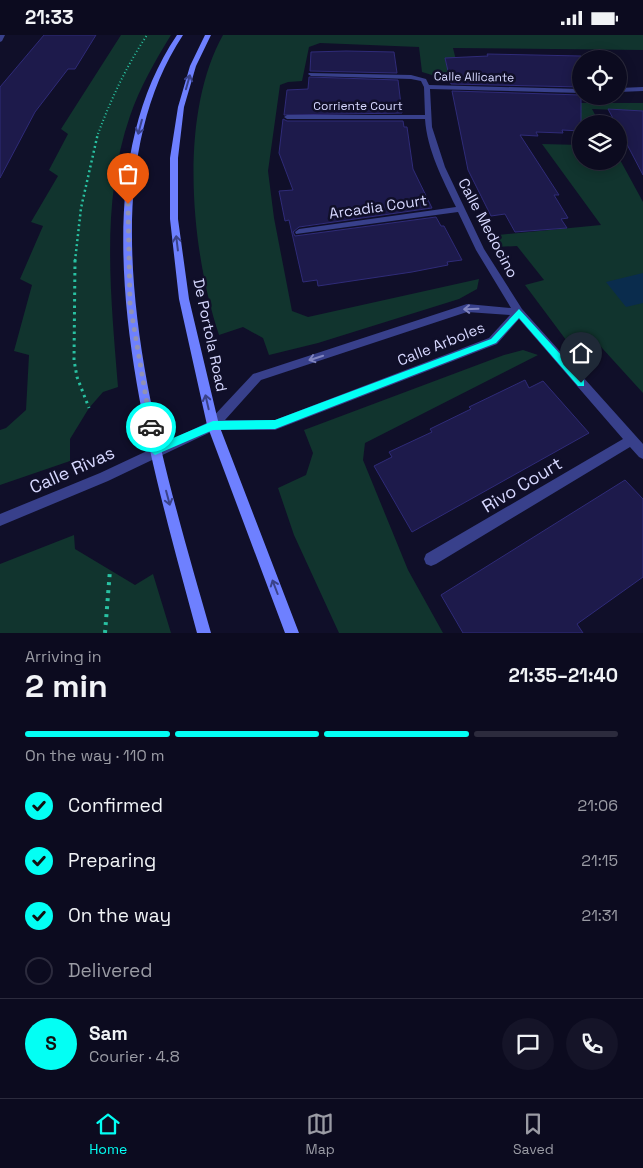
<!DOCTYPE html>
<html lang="en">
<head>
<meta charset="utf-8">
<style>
	:root { --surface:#0c0b1f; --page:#151428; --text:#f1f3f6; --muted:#9a9ba4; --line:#2c2b3d; --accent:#03fff4 }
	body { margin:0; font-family:"Space Grotesk",sans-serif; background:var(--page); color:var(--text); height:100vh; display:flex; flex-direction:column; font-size:19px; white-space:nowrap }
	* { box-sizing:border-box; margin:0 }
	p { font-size:16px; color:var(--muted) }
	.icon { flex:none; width:28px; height:28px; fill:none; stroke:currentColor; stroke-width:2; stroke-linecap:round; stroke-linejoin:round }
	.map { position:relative; height:598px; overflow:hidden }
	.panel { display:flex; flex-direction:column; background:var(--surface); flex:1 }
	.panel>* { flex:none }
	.controls { position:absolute; left:572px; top:15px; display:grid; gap:10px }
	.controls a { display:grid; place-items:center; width:55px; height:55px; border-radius:50%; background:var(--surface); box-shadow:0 2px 12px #0003,0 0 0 1px var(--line); font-size:25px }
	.pin { position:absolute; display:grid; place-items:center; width:42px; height:42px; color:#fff; margin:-51px -21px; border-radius:50% 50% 50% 0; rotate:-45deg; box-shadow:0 0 5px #0007 }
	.pin .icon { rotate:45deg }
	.courier { position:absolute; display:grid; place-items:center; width:50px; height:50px; margin:-25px; border:4px solid #03fff4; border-radius:50%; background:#fff; color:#222; box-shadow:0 1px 6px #0007 }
	.summary em { font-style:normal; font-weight:800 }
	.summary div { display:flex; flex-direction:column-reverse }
	.summary { display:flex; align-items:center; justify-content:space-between; height:85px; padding:0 25px }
	h1 { font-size:32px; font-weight:800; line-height:38px }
	.bar { display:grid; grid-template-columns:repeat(4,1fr); gap:8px 5px; align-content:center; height:60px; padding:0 25px }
	.bar i { height:6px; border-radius:4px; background:var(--line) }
	.bar .active { background:var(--accent) }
	.bar p { grid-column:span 4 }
	.line { display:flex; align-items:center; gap:12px; padding:0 25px; border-top:1px solid var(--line) }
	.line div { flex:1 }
	.round { display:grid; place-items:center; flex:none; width:52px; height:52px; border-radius:26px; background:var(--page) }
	ol { padding:0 25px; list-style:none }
	li { display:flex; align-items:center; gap:15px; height:55px }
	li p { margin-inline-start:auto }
	li .icon { padding:5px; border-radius:50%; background:var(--accent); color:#111; stroke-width:4 }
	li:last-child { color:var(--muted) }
	li i { width:28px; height:28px; border:2px solid var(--line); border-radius:50% }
	.status { display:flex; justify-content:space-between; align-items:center; height:35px; padding:0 25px; background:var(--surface); direction:ltr }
	.status svg { height:14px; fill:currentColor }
	.tabs { display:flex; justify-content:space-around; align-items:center; height:70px; border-top:1px solid var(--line); background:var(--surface); font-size:14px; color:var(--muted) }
	.tabs a { display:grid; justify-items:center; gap:2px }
	.tabs .active { color:var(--accent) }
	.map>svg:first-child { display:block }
	.green { fill:#11342e }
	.water { fill:#0a2c4d }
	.building { fill:#1d1a4b; stroke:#2f2b78 }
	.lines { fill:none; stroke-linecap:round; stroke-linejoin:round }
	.path-far3 { stroke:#29c1a2; stroke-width:2; stroke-dasharray:1 2.5; stroke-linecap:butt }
	.path-far2 { stroke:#29c1a2; stroke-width:2.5; stroke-dasharray:2 3; stroke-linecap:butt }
	.path-far1 { stroke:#29c1a2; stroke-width:3; stroke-dasharray:2.5 4; stroke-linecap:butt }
	.path { stroke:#29c1a2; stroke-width:4; stroke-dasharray:3 5; stroke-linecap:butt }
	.lane { fill:#38408b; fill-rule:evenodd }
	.street { fill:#38408b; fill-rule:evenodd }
	.secondary { fill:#6e80ff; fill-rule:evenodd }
	.oneway { stroke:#3a4289 }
	.oneway2 { stroke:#8084bf }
	.route { fill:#03fff4 }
	.done { stroke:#9192b4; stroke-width:5; stroke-dasharray:0 9 }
	.labels { text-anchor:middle; stroke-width:5; stroke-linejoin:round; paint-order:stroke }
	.far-street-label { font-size:12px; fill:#d7d8ff; stroke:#100f29 }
	.street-label { font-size:15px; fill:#d7d8ff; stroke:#100f29 }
	.near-street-label { font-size:18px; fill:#d7d8ff; stroke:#100f29 }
</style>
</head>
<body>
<div class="status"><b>21:33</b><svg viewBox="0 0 49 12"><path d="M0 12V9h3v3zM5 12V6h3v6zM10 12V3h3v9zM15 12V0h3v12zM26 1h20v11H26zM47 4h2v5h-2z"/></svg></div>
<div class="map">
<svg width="643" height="598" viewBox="0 0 643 598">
	<rect width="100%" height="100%" fill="#100f29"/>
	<!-- green -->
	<path class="green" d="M121,0H171C155,26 140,52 130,81C100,167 111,263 118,352L103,357L89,373L70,404V426L0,450V395L6,393L26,375L29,320L14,316L32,250L20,244L43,191L31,187L58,141L49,135L68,99L61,94Z
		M223,0H643V15L453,13L462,49L422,37L419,12L320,8L309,12L302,46L288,47L280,50L268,136L274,183L292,276L308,282L479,244L477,254L459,264L318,308L269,320L263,303L243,292L219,300C191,215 178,81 223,0Z
		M576,68H643V76L592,74L600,89H581V109L565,73Z
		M542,109L581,110V126H619V123L643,167V358L592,302L569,309L525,250L544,245L517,211L495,212L490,206L498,200L601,190Z
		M523,315L538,320L365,408L363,425L408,535L443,598H339L294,500L278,453L306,440L313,418L304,395L504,320Z
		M74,500L75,514L135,550L153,539L171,598H0V529Z"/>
	<!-- water -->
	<path class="water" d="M643,238V268L626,272L606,247Z"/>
	<!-- building -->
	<path class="building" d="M44,0H96L75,34H68L35,77L0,143V52Z
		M346,16L394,17L397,38L310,36L311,17Z
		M487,19L581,21V52L451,49L445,23L488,21Z
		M309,42L398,45L402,78L284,80L287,55L308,54Z
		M452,56L581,60V96L562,95L563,98L536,97L538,101L520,100L559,160H554L568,183L561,184L567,193L515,197L505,179L491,181L468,135Z
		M608,74L643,76V140L619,94V89H616Z
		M283,84L287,86H403L404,92H407L413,134L432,173L299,192L293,197L295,201L436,182L441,191H444L462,225L447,227L448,230L412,237L318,251L317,245L303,247L289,185L285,186L279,156L293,155L279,118Z
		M525,345L529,353L543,346L589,398L412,497L374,431L392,422L389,417L432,397L430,394L471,374L469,372Z
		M625,445L643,464V542L577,589L583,598H463L441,560Z"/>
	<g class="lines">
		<!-- path-far3 -->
		<path class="path-far3" d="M98,99C111,64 126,32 147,0"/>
		<!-- path-far2 -->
		<path class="path-far2" d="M75,226L81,173L98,98"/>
		<!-- path-far1 -->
		<path class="path-far1" d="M75,225L74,325L77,342L89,373"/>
		<!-- path -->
		<path class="path" d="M105,598L110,535"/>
		<!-- lane -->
		<path class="lane" d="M309,38L411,40L426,44L429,50L581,54V58L430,54L432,92L445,132L484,214L522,274L643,409V424L639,422L630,412L436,529L431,531L426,529L424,524L426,519L623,404L519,284L497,309L275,395H213L209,394L207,390L209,386L253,339L467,269L511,273L476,215L458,177L296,199L295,197L299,194L456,172C443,145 427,115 425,84H287L284,82L287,80H425L424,52L421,46L411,44L311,41L308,39ZM467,277L510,280L489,303L275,385H225L261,345Z
			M643,52V56L619,57V53Z"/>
		<!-- street -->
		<path class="street" d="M0,0H5L2,6L0,7Z
			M213,385L217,386L219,390L217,394L108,446L0,491V479L100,438Z"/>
		<!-- secondary -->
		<path class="secondary" d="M177,0H183C76,162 163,427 211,598H197C151,425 68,161 177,0Z
			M205,0H211L196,31L184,72L178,123V184L189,264L219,390L299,598H285L207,390L179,264L170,184V123L178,72L190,31Z"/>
	</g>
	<!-- one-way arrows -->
	<defs><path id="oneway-shaft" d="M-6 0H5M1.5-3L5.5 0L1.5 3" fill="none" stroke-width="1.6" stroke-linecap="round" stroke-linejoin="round" transform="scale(1.25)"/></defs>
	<g class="oneway">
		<use href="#oneway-shaft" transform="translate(188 47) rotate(-74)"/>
		<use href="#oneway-shaft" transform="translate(140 92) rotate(105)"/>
		<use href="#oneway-shaft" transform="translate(177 208) rotate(-97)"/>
		<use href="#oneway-shaft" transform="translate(207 367) rotate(-103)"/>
		<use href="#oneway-shaft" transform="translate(168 463) rotate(75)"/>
		<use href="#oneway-shaft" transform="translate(275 552) rotate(-111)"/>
	</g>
	<g class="oneway2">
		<use href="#oneway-shaft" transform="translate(471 274) rotate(178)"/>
		<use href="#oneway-shaft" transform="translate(316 323) rotate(162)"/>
	</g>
	<!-- route -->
	<path class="route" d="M519,274L584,345V351H578L519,283L496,308L275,394L213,395L155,420L150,416L148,389H154L159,409L213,386L275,385L491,304Z"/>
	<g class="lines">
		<!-- done -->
		<path class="done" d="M128,169L130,269L151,392"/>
	</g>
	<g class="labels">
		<!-- far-street labels -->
		<g class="far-street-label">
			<text transform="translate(474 42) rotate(1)" y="4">Calle Allicante</text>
			<text x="358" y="75">Corriente Court</text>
		</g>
		<!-- street labels -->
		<g class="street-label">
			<text transform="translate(378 172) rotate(-8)" y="5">Arcadia Court</text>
			<text transform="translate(488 193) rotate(62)" y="5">Calle Medocino</text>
			<text transform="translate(210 300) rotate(78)" y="5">De Portola Road</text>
			<text transform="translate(441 309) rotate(-22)" y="5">Calle Arboles</text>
		</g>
		<!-- near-street labels -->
		<g class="near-street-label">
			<text transform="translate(72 435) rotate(-24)" y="6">Calle Rivas</text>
			<text transform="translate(522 450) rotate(-31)" y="6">Rivo Court</text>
		</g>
	</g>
</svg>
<div class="controls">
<a><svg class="icon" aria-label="locate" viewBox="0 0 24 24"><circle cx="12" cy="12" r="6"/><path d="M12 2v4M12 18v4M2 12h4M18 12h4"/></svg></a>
<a><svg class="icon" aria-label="layers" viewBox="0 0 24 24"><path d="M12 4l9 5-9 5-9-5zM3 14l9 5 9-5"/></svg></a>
</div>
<div class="pin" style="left:128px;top:169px;background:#ea580c"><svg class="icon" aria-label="bag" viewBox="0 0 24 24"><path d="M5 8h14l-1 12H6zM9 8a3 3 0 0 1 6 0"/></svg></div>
<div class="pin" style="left:581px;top:348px;background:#1f2937"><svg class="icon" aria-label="home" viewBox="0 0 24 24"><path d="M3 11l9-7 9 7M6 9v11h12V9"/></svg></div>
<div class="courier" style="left:151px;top:392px"><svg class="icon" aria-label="car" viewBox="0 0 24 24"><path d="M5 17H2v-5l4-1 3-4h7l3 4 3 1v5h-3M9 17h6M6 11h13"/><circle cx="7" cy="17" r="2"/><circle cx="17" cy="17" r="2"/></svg></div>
</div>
<section class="panel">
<div class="summary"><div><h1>2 min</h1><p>Arriving in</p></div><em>21:35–21:40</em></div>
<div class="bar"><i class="active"></i><i class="active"></i><i class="active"></i><i></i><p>On the way · 110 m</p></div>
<ol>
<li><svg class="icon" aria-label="check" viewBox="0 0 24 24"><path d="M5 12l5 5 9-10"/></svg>Confirmed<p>21:06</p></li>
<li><svg class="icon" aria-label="check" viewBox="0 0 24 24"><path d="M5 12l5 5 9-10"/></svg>Preparing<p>21:15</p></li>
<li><svg class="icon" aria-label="check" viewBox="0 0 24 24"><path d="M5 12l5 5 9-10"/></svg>On the way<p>21:31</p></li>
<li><i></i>Delivered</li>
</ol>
<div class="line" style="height:90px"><b class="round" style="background:var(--accent);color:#111">S</b><div><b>Sam</b><p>Courier · 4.8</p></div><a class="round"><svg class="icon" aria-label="chat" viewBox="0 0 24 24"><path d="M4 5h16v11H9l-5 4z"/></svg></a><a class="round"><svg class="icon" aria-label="phone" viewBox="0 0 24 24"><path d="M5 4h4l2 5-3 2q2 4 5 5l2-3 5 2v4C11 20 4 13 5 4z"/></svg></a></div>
</section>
<nav class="tabs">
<a class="active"><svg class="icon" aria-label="home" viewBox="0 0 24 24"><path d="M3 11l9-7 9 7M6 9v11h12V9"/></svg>Home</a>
<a><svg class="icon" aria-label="map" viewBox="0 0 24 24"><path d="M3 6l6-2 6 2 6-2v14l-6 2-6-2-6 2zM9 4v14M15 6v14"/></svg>Map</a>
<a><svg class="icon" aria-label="saved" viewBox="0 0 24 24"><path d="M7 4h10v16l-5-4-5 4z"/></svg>Saved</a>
</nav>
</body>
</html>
